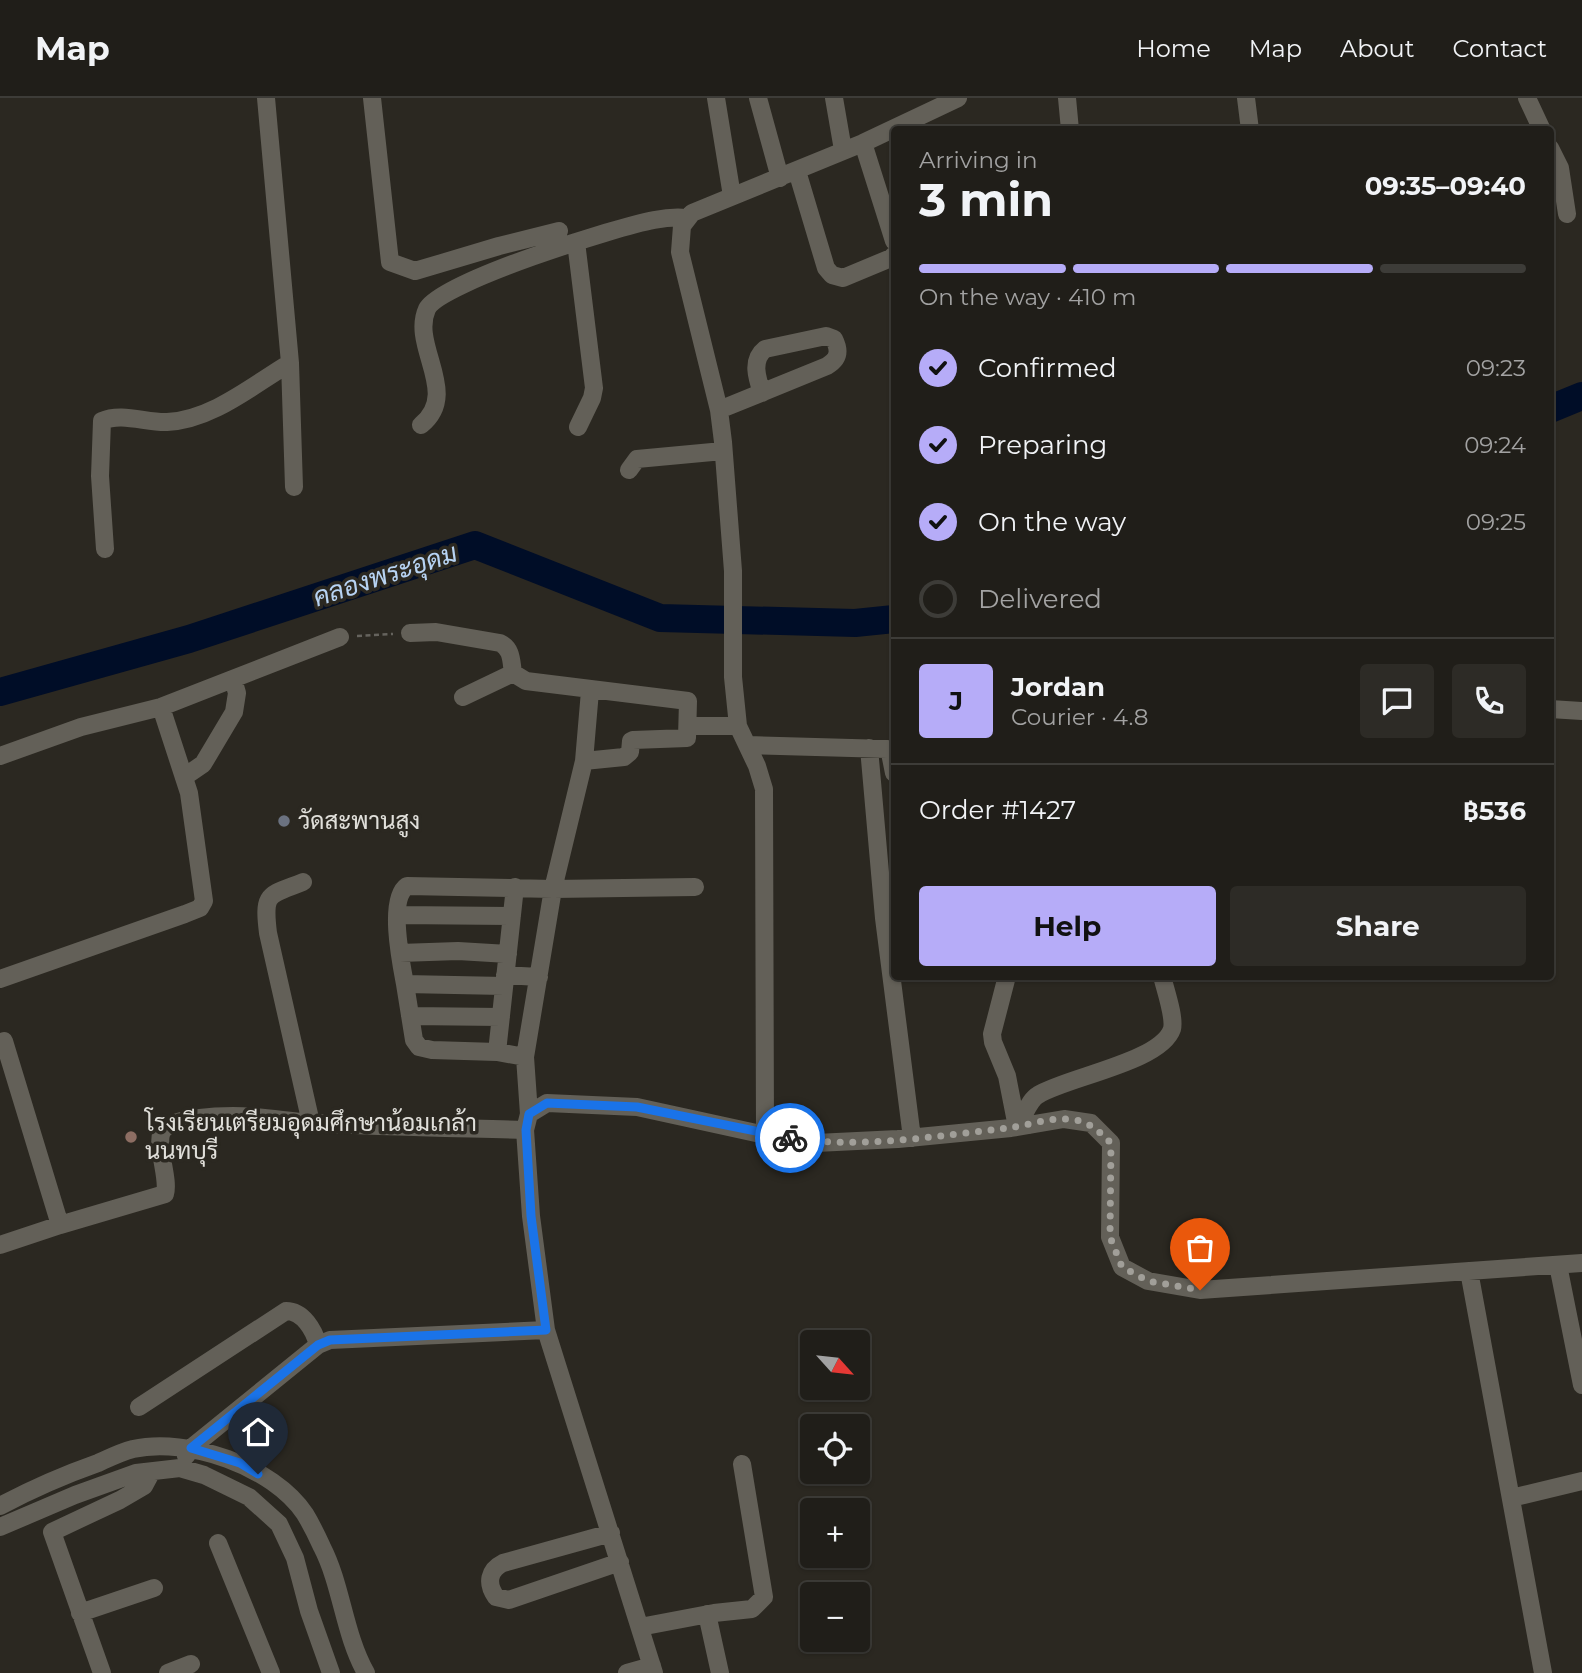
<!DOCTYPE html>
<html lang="en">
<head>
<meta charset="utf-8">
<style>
	:root { --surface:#201e19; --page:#2d2b26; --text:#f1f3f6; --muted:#a2a2a2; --line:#3d3c38; --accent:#b6acf8 }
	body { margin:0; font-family:Montserrat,Sarabun,sans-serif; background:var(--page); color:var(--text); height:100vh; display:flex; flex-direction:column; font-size:26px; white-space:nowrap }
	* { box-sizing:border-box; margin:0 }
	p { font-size:23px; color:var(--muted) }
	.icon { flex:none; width:38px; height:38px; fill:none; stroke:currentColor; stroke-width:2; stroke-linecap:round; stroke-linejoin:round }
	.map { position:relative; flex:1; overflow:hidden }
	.side { position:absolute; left:891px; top:28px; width:663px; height:854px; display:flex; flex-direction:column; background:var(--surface); border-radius:7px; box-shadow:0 2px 5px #0004,0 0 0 2px var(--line) }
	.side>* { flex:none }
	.needle { width:46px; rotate:117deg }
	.controls { position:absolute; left:800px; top:1232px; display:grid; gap:14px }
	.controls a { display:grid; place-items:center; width:70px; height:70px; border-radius:7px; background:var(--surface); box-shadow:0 2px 5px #0004,0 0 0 2px var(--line); font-size:35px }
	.pin { position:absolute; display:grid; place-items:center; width:60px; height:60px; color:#fff; margin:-72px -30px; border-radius:50% 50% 50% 0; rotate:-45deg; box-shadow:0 0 7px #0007 }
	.pin .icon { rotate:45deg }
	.courier { position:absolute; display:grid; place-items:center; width:70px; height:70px; margin:-35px; border:5px solid #1a73e8; border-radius:50%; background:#fff; color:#222; box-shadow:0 2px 9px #0007 }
	.head em { font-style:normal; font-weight:700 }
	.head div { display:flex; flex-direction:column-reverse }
	.head { display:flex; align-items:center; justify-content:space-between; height:119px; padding:0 28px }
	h1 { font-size:46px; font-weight:700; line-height:52px }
	.bar { display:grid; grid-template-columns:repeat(4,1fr); gap:10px 7px; align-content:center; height:84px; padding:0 28px }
	.bar i { height:9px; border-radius:5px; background:var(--line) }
	.bar .selected { background:var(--accent) }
	.bar p { grid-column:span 4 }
	.line { display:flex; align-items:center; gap:18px; padding:0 28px; border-top:2px solid var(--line) }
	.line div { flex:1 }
	.round { display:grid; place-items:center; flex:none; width:74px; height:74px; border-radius:7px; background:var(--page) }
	ol { padding:0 28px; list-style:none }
	li { display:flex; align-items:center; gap:21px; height:77px }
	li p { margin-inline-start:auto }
	li .icon { padding:7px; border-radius:50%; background:var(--accent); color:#111; stroke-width:4 }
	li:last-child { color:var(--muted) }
	li i { width:38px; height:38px; border:4px solid var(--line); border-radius:50% }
	.action { display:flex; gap:14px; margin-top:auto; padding:14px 28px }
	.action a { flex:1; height:80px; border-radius:7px; background:var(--accent); color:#111; font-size:28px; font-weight:700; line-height:80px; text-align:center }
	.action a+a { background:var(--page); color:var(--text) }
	header { display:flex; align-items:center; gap:42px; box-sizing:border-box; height:98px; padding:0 35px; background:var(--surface); border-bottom:2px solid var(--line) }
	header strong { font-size:33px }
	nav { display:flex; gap:38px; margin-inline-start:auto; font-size:24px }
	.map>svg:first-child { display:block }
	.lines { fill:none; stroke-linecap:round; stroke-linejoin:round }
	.river { stroke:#000d27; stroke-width:28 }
	.path { stroke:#65635d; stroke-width:2.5; stroke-dasharray:5 3.5; stroke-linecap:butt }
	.minor { stroke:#636058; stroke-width:18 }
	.done { stroke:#a19f99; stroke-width:7; stroke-dasharray:0 12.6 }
	.route { stroke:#1a73e8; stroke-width:9 }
	.worship-dot { fill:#6b7280; stroke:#2b2821; stroke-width:2.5 }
	.education-dot { fill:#8d6e63; stroke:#2b2821; stroke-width:2.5 }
	.labels { text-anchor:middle; stroke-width:7; stroke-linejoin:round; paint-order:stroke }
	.poi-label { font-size:24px; fill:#e0dfda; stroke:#2b2821; text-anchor:start }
	.water-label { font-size:26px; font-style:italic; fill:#b7d3f3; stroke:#2b2821 }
</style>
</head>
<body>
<header>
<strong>Map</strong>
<nav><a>Home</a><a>Map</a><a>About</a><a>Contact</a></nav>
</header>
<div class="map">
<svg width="1582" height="1575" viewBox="0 0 1582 1575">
	<rect width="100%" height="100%" fill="#2b2821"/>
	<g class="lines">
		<!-- river -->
		<path class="river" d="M1550,311L1582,298
			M0,594L189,541L475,447L660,520L855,525L894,521"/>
		<!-- path -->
		<path class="path" d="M357,538L393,536"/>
		<!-- minor -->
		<path class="minor" d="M266,0L290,265L294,389
			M372,0L390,164L415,173L499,148L559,133
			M716,0L732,98
			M758,0L780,80
			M834,0L843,52
			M1067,0L1070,32
			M1246,0L1250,32
			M1527,0L1542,32
			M863,45L894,143
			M1550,50L1560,70L1567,116
			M797,73L826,170L832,177L843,180L891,160L894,157
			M576,144L594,290L592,300L578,329
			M719,312L827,268C839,261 840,253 834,241L826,238L765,251C751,262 757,280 762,295
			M421,327C461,295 410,248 427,211C440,184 620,128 654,122C665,120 676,119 686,120
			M629,372L637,361L723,353
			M105,451L100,378L102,323C121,314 147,325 167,324C212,322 253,287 290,265
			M410,535L436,534L500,545C512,551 511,562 513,575L526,583L688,603L687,640L633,642L631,643L630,654L624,659L584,663
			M463,599L513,575
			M1550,611L1582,613
			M689,628H738
			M748,647L887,651L890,655L894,675
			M869,650L884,820L912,1040
			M0,658L81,629L161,609L340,539
			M184,679L203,666L234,614L237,595L233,581
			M303,784C268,798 263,794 268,835L311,1025
			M397,817L512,818
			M400,855L458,853L508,856
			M505,877L539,879
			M1007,878L992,936L993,944L1007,978L1017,1029
			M0,881L185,816L200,810L204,803L189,695L161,609
			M405,886L414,942L419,949L432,952L497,954L525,959
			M504,888L405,886C401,865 388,801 407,788L553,791L695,789
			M410,918L501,919
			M4,943L60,1127L165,1096C170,1079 152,1040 165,1030C177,1020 217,1018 233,1018C259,1018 286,1023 313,1025C383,1029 455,1030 525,1032
			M497,954L515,789
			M529,1016L525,959L553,791L584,663L590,593
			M1029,1027L1023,1018C1027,1011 1031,1001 1038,997C1067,979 1161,964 1172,931C1175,919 1165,891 1162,878
			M765,1037L764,691L757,668L738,628L733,579V473L723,344L719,312L680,154L682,128L692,115L863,45L958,0
			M0,1147L60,1127
			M1558,1167L1582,1287
			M1469,1173L1543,1575
			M139,1309L286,1213C303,1213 314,1232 318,1247
			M186,1358L191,1350L318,1247L330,1242L546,1232
			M1511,1400L1582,1383
			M0,1408C32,1391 64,1377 98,1365C109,1360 121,1354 133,1351C188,1339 273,1368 305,1416C311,1426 317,1438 322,1449C342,1488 344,1536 366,1575
			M0,1429L75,1397L136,1375L180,1370L204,1377L249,1399L279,1426L295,1460L309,1513L331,1575
			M611,1435L503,1465C489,1472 486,1485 496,1499L509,1502L620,1464
			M218,1445L271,1575
			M80,1515L154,1490
			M707,1516L720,1575
			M640,1529L714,1515L752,1511L764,1499L742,1366
			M102,1575L52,1434L120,1402L144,1388L151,1375
			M168,1575L191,1566
			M627,1575L652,1568
			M654,1575L546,1232L531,1118L525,1032L529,1016L547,1005L637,1009L765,1037L816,1045L898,1041L1011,1030L1064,1021L1091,1025L1111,1045L1110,1139L1122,1169L1148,1183L1200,1192L1582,1165"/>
	</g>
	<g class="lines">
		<!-- done -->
		<path class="done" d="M790,1040C860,1051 937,1038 1008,1030C1026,1028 1047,1020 1066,1021C1088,1022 1095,1030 1111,1045L1110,1139L1122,1169L1148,1183L1200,1192"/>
		<!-- route -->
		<path class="route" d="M258,1376L240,1365L191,1350L318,1247L330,1242L546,1232L531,1118L526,1032L529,1016L547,1005L637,1009L790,1040"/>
	</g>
	<!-- markers -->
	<circle class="worship-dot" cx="284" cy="723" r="7"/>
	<circle class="education-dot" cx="131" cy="1039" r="7"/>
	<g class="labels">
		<!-- poi labels -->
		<g class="poi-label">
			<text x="298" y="731">วัดสะพานสูง</text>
			<text x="145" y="1033">โรงเรียนเตรียมอุดมศึกษาน้อมเกล้า<tspan x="145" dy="28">นนทบุรี</tspan></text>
		</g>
		<!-- water labels -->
		<g class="water-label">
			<text transform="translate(385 477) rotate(-18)" y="9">คลองพระอุดม</text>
		</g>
	</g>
</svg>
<div class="controls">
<a><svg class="needle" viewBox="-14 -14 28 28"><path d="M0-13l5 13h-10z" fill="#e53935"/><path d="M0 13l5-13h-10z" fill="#a2a2a2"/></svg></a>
<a><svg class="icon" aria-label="locate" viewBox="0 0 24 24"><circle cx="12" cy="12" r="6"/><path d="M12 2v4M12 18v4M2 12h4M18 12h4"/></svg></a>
<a>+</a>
<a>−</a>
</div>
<div class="pin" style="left:1200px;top:1192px;background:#ea580c"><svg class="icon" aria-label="bag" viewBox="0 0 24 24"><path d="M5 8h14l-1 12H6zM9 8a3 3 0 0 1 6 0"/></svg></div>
<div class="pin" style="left:258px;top:1376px;background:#1f2937"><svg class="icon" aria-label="home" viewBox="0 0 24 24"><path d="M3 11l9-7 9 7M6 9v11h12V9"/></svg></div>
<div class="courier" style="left:790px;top:1040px"><svg class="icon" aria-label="bike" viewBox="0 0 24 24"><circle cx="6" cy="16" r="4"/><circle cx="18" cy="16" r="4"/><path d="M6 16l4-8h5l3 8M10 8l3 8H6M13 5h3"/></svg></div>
<section class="side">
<div class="head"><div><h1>3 min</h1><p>Arriving in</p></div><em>09:35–09:40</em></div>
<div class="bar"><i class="selected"></i><i class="selected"></i><i class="selected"></i><i></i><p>On the way · 410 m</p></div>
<ol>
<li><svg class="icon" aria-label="check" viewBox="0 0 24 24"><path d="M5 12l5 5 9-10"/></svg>Confirmed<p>09:23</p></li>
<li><svg class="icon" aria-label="check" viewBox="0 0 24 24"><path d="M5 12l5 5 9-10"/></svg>Preparing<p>09:24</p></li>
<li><svg class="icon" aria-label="check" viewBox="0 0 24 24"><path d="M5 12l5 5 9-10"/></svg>On the way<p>09:25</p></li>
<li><i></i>Delivered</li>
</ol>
<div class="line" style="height:126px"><b class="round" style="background:var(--accent);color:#111">J</b><div><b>Jordan</b><p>Courier · 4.8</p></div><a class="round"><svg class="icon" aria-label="chat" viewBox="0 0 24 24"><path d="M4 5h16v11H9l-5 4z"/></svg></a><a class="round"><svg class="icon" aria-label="phone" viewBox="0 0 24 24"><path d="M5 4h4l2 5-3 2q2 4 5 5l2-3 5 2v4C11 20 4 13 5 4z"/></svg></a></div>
<div class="line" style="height:91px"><div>Order #1427</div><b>฿536</b></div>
<div class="action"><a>Help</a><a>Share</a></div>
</section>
</div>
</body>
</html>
